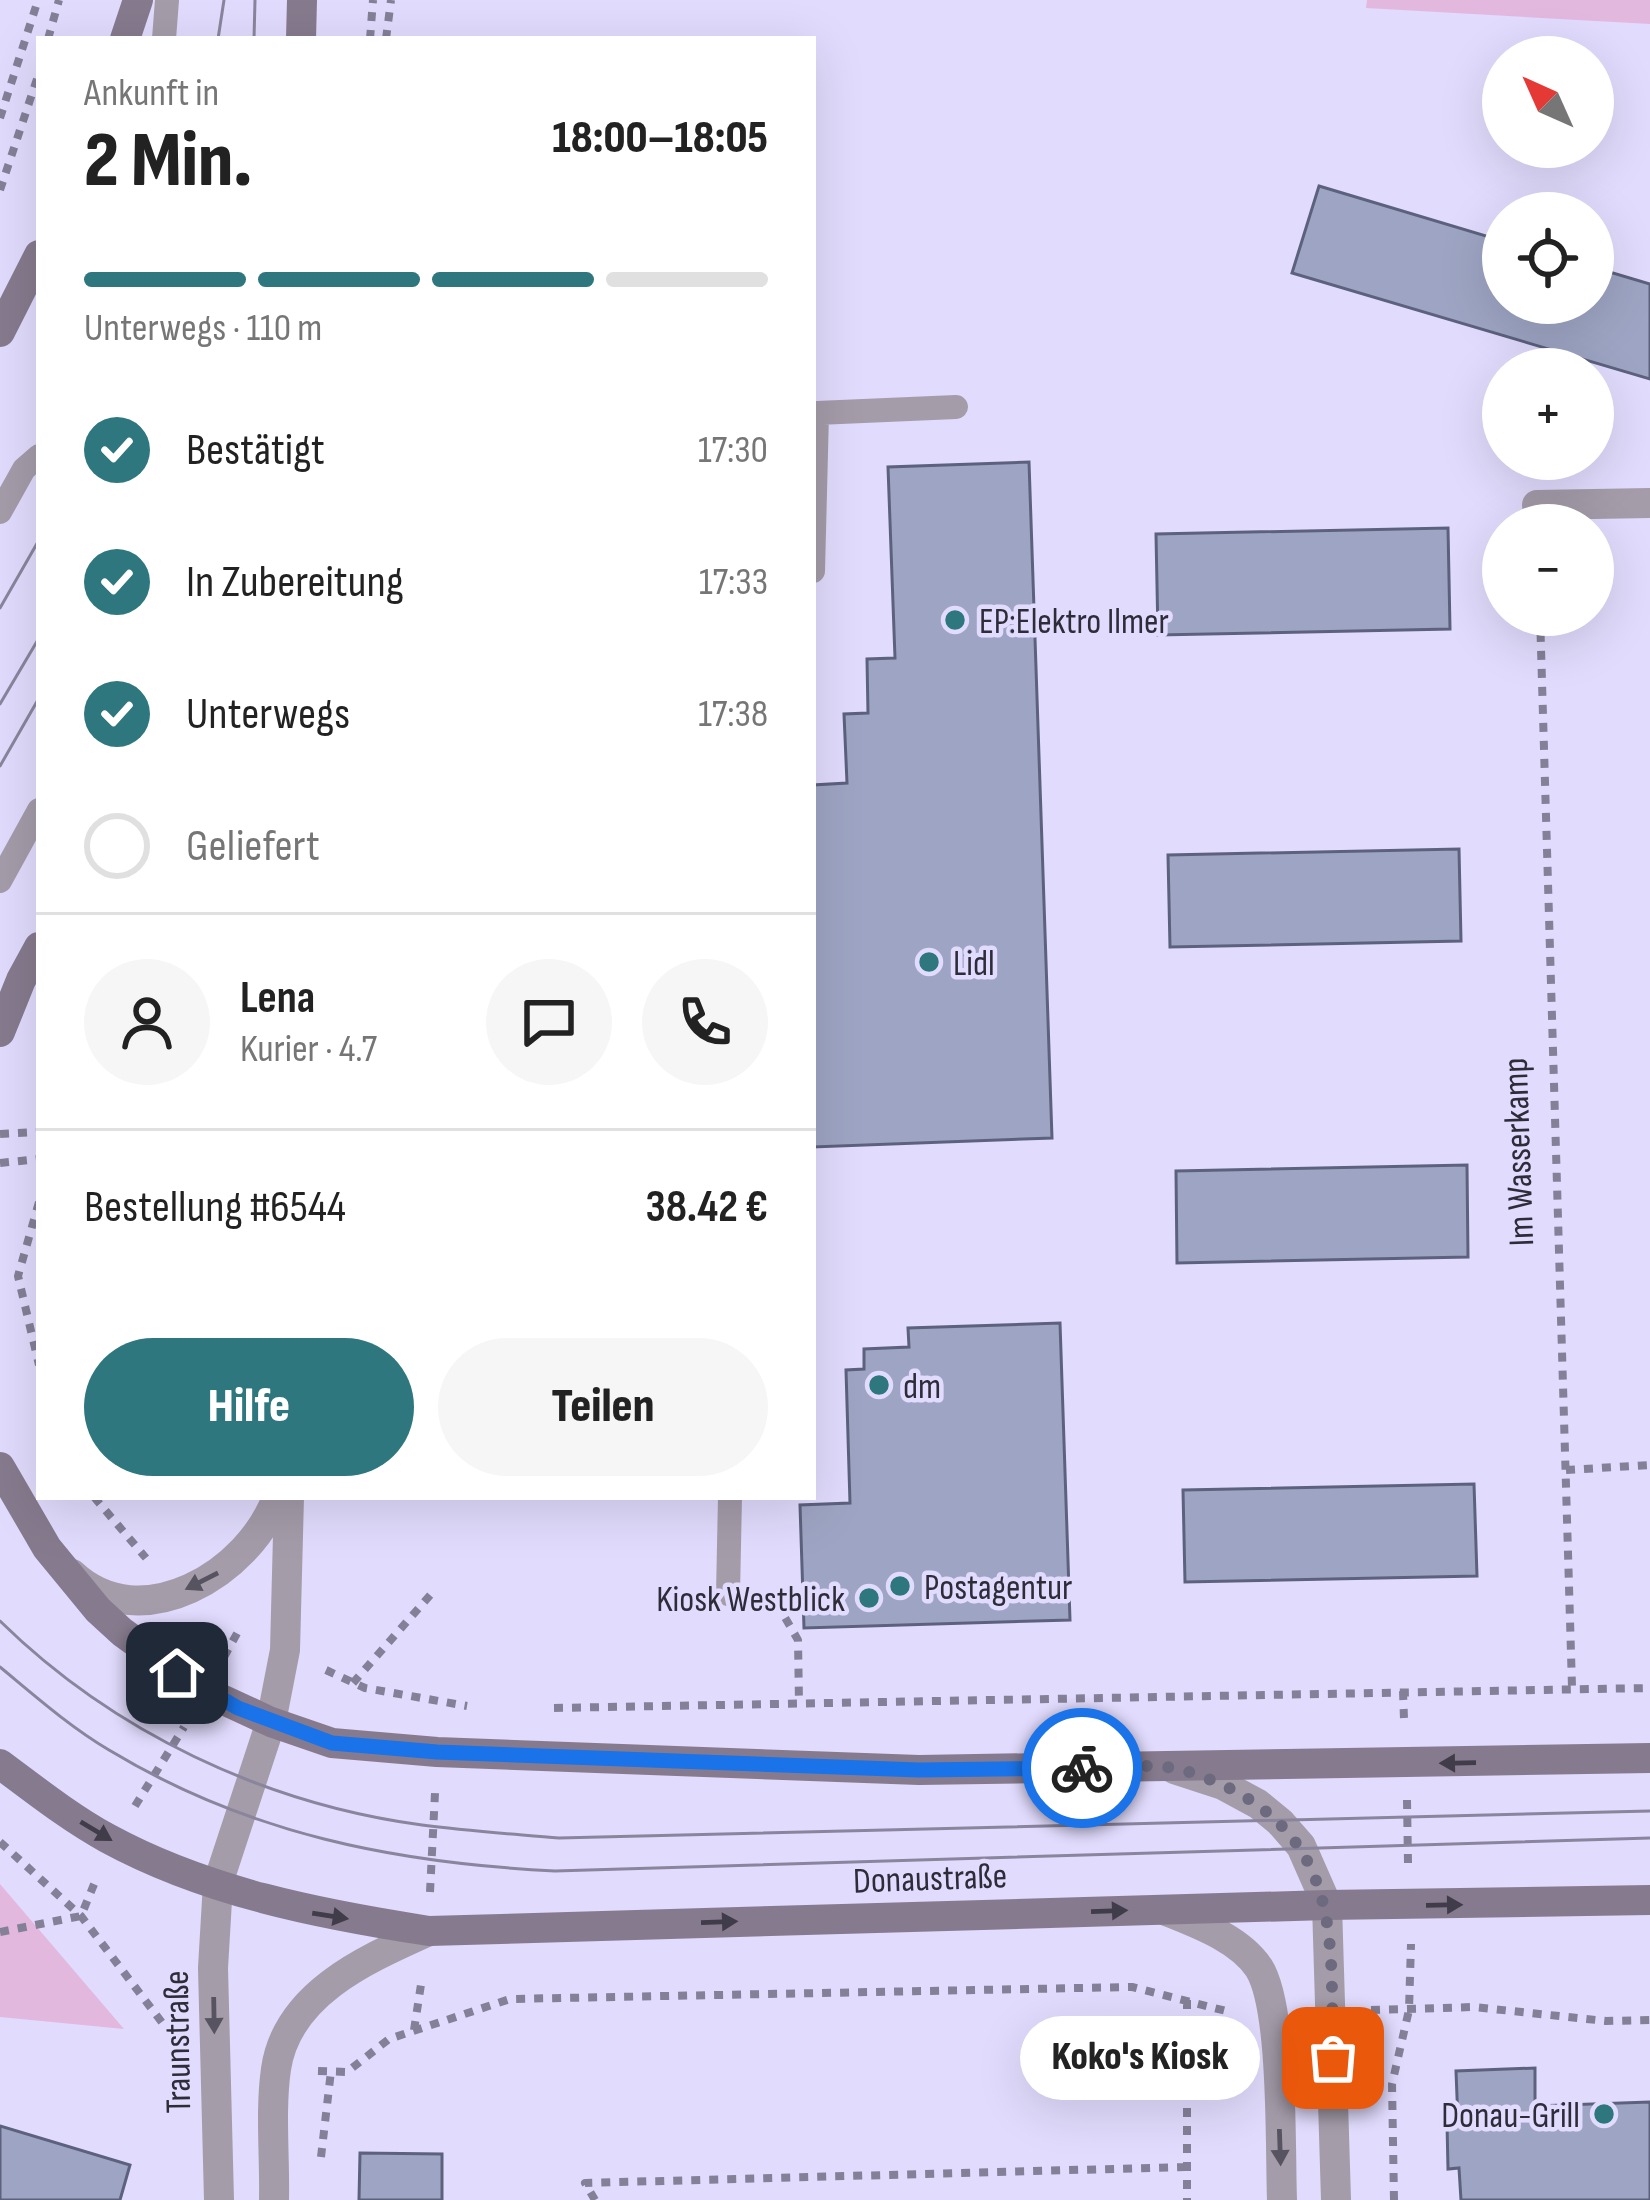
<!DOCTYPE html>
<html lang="de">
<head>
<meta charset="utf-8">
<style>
	:root { --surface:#fff; --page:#f6f6f6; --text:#222; --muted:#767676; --line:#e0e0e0; --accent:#2e777e }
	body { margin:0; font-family:"Sofia Sans Condensed",sans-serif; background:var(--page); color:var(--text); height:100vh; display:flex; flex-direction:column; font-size:45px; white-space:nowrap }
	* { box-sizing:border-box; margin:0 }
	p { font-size:39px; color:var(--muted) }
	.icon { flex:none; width:66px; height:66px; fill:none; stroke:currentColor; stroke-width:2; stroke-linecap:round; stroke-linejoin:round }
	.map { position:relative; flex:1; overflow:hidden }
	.details { position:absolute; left:36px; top:36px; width:780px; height:1464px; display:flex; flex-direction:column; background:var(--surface); border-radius:0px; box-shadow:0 12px 48px #0002 }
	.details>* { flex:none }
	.needle { width:78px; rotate:315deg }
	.tools { position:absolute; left:1482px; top:36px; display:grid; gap:24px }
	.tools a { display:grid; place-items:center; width:132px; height:132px; border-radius:50%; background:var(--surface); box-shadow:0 12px 48px #0002; font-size:60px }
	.pin { position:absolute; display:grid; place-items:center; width:102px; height:102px; color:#fff; margin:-51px; border-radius:24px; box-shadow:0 6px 18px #0006 }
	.courier { position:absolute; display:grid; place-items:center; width:120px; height:120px; margin:-60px; border:9px solid #1a73e8; border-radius:50%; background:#fff; color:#222; box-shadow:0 3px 15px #0007 }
	.bubble { position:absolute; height:84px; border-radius:42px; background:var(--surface); box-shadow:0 12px 48px #0002; font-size:39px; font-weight:800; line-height:84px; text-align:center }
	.overview em { font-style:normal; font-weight:800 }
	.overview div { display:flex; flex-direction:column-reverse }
	.overview { display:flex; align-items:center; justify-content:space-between; height:204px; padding:0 48px }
	h1 { font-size:78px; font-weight:800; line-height:90px }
	.bar { display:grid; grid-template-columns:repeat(4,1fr); gap:18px 12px; align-content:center; height:144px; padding:0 48px }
	.bar i { height:15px; border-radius:9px; background:var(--line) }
	.bar .active { background:var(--accent) }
	.bar p { grid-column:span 4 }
	.line { display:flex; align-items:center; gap:30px; padding:0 48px; border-top:3px solid var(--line) }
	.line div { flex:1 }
	.round { display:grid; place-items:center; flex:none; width:126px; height:126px; border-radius:63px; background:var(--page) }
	ol { padding:0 48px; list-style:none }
	li { display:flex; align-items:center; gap:36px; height:132px }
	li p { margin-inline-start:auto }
	li .icon { padding:12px; border-radius:50%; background:var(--accent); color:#fff; stroke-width:4 }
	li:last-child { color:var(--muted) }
	li i { width:66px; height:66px; border:6px solid var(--line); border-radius:50% }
	.primary-button { display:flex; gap:24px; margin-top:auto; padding:24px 48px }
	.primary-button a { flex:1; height:138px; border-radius:72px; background:var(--accent); color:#fff; font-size:48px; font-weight:800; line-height:138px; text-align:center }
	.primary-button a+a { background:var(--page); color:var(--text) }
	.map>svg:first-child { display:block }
	.green { fill:#e3b8de }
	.building { fill:#9ea5c4; stroke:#5c627e; stroke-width:3 }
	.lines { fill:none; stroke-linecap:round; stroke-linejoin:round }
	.path { stroke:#848097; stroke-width:8; stroke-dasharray:9 9; stroke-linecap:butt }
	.service { stroke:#a49ca9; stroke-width:24 }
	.minor { stroke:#a49ca9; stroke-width:30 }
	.tertiary { stroke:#a49ca9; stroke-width:30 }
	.secondary { stroke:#867b8e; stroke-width:30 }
	.tram { stroke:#8a859d; stroke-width:3 }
	.oneway { fill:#585360 }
	.oneway2 { fill:#403c4a }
	.done { stroke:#6d697e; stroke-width:12; stroke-dasharray:0 21.6 }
	.route { stroke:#1a73e8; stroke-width:15 }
	.poi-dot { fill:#2e777e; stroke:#e1dbfd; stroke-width:4.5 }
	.labels { text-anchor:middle; stroke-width:9; stroke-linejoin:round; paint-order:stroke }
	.poi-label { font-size:36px; fill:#2f2c39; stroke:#e1dbfd; text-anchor:start }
	.street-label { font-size:36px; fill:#2f2c39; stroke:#e1dbfd }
</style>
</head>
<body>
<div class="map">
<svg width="1650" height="2200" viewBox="0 0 1650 2200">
	<rect width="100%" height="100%" fill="#e1dbfd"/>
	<!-- green -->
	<path class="green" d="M1367,0H1650V24L1366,8Z
		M0,1884L124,2029L0,2017Z"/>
	<!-- building -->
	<path class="building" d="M1319,186L1503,241V303H1593V267L1650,284V379L1292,273Z
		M1029,462L1052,1138L813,1147V785L847,783L844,714L868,713L867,659L895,658L888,467Z
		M1448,528L1450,629L1158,635L1156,534Z
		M1459,849L1461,941L1170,947L1168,855Z
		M1467,1165L1468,1257L1177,1263L1176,1171Z
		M1060,1323L1070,1620L804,1628L800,1505L850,1503L846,1370L864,1369V1349L909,1347L908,1328Z
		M1474,1484L1477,1576L1185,1582L1183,1490Z
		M1535,2068V2106L1650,2102V2200H1461L1459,2168L1448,2169L1447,2123L1458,2122L1456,2071Z
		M0,2126L130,2165L120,2200H0Z
		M360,2153L442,2154V2200H359Z"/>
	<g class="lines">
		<!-- path -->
		<path class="path" d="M48,39L59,0
			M370,39L373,0
			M386,39L391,0
			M0,118L38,0
			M0,190L39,73
			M1540,615L1572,1687
			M0,1134L39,1132
			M0,1163L39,1159
			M39,1202L18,1276L39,1365
			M1566,1470L1650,1465
			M94,1497L146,1558
			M766,1594H776L780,1609L798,1640L799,1703
			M224,1657L240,1628
			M326,1670L365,1688L467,1706
			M353,1683L432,1593
			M1403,1691L1404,1719
			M554,1708L1650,1688
			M1407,1800L1408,1863
			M135,1806L184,1727
			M0,1842L81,1916L170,2033
			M430,1892L435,1793
			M0,1932L81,1916L97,1877
			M1187,2000V2200
			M1371,2010L1474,2007L1606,2021L1650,2020
			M414,2030L422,1978
			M318,2071L347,2072L389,2039L510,1999L1132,1987L1230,2012
			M321,2157L331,2071
			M595,2200L585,2183L1186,2167
			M1394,2200L1392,2084L1409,2010L1411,1944"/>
		<!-- service -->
		<path class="service" d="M164,39L167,0
			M0,512L24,469L39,456
			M813,571L817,413L956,407
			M0,881L39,810
			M728,1594L730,1497"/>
		<!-- minor -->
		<path class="minor" d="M1537,505L1650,503
			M72,1574C141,1639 250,1573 277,1497
			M1174,1769L1223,1785L1258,1804L1280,1822L1301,1846L1327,1905L1336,2200
			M218,1883L271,1722L285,1650L289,1497
			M1164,1910C1196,1923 1239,1938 1259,1968C1284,2008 1280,2147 1282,2200"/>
		<!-- tertiary -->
		<path class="tertiary" d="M218,1883L213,1968L219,2200
			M274,2200C275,2158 270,2111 276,2069C287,1993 367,1959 429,1931"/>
		<!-- secondary -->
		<path class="secondary" d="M125,39L138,0
			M301,39L302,0
			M0,332L39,255
			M0,1032L21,980L39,947
			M0,1467L47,1548L98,1610L122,1632L204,1691L271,1722L332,1743L437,1752L919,1770L1650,1758
			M0,1764C35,1790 69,1817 107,1838C206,1892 319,1914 429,1931L1327,1905L1650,1900"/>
		<!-- tram -->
		<path class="tram" d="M218,39L224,0
			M254,39L255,0
			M0,608L39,540
			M0,704L39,638
			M0,766L39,698
			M0,1621C113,1732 265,1804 422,1825C467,1831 514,1834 559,1838L1650,1811
			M0,1667C35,1696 70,1727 109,1750C248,1834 395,1863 555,1871L1650,1838"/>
	</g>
	<!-- one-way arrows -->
	<defs><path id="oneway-solid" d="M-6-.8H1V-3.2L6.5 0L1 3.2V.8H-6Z" transform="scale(3)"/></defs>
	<g class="oneway">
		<use href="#oneway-solid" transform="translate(202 1581) rotate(153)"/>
		<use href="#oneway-solid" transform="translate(214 2015) rotate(89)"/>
		<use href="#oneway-solid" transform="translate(1280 2147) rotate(88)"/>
	</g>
	<g class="oneway2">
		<use href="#oneway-solid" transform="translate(1458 1763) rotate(179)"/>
		<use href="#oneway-solid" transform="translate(96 1831) rotate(31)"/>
		<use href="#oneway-solid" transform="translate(1444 1905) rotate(-1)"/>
		<use href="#oneway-solid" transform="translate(1109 1911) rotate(-2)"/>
		<use href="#oneway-solid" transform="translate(330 1916) rotate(9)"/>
		<use href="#oneway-solid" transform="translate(719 1922) rotate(-2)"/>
	</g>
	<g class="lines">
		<!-- done -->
		<path class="done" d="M1082,1768C1109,1768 1138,1764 1165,1767C1187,1769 1215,1781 1235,1791C1344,1851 1330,1950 1333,2058"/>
		<!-- route -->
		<path class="route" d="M177,1673L238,1708L332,1743L437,1752L919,1770L1082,1768"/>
	</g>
	<!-- markers -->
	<g class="poi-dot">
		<circle cx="955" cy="620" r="12"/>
		<circle cx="929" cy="962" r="12"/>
		<circle cx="879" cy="1385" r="12"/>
		<circle cx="900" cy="1586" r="12"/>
		<circle cx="869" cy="1598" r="12"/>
		<circle cx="1604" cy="2114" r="12"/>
	</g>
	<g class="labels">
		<!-- poi labels -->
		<g class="poi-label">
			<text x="979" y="633">EP:Elektro Ilmer</text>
			<text x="953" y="975">Lidl</text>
			<text x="903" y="1398">dm</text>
			<text x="924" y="1599">Postagentur</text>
			<text x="845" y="1611" text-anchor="end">Kiosk Westblick</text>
			<text x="1580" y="2127" text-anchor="end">Donau-Grill</text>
		</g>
		<!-- street labels -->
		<g class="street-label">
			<text transform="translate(1517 1152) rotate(-92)" y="13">Im Wasserkamp</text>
			<text transform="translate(930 1877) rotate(-2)" y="13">Donaustraße</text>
			<text transform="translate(176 2042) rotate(-91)" y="13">Traunstraße</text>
		</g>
	</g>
</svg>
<div class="tools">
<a><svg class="needle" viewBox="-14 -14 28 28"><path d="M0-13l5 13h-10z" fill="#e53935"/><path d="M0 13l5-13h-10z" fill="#767676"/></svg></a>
<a><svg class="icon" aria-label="locate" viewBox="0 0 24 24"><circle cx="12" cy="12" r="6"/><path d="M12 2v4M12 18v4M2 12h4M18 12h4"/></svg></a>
<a>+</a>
<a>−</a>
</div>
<div class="pin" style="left:1333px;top:2058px;background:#ea580c"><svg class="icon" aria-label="bag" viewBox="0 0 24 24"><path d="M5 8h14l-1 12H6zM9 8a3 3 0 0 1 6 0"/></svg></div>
<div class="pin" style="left:177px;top:1673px;background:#1f2937"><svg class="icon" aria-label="home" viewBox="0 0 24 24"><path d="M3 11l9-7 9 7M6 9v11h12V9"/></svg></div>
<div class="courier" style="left:1082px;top:1768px"><svg class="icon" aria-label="bike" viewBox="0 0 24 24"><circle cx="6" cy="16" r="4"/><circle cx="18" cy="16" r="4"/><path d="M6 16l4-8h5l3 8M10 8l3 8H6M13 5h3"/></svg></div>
<div class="bubble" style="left:1020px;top:2016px;width:240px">Koko's Kiosk</div>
<section class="details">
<div class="overview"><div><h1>2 Min.</h1><p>Ankunft in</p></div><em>18:00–18:05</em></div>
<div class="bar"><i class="active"></i><i class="active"></i><i class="active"></i><i></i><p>Unterwegs · 110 m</p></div>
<ol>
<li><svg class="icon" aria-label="check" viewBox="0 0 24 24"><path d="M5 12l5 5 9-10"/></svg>Bestätigt<p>17:30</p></li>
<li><svg class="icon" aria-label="check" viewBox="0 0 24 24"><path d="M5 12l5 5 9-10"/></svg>In Zubereitung<p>17:33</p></li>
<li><svg class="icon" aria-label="check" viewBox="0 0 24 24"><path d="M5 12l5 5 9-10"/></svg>Unterwegs<p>17:38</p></li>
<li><i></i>Geliefert</li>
</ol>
<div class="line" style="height:216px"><a class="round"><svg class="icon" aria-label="person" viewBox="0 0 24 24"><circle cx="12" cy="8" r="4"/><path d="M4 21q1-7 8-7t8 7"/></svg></a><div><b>Lena</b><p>Kurier · 4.7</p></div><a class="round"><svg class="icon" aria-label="chat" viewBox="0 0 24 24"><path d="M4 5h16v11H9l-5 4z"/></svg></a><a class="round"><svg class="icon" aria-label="phone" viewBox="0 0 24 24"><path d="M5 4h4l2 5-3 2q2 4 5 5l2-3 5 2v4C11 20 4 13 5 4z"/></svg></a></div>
<div class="line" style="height:156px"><div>Bestellung #6544</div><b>38.42 €</b></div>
<div class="primary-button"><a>Hilfe</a><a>Teilen</a></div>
</section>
</div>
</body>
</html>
